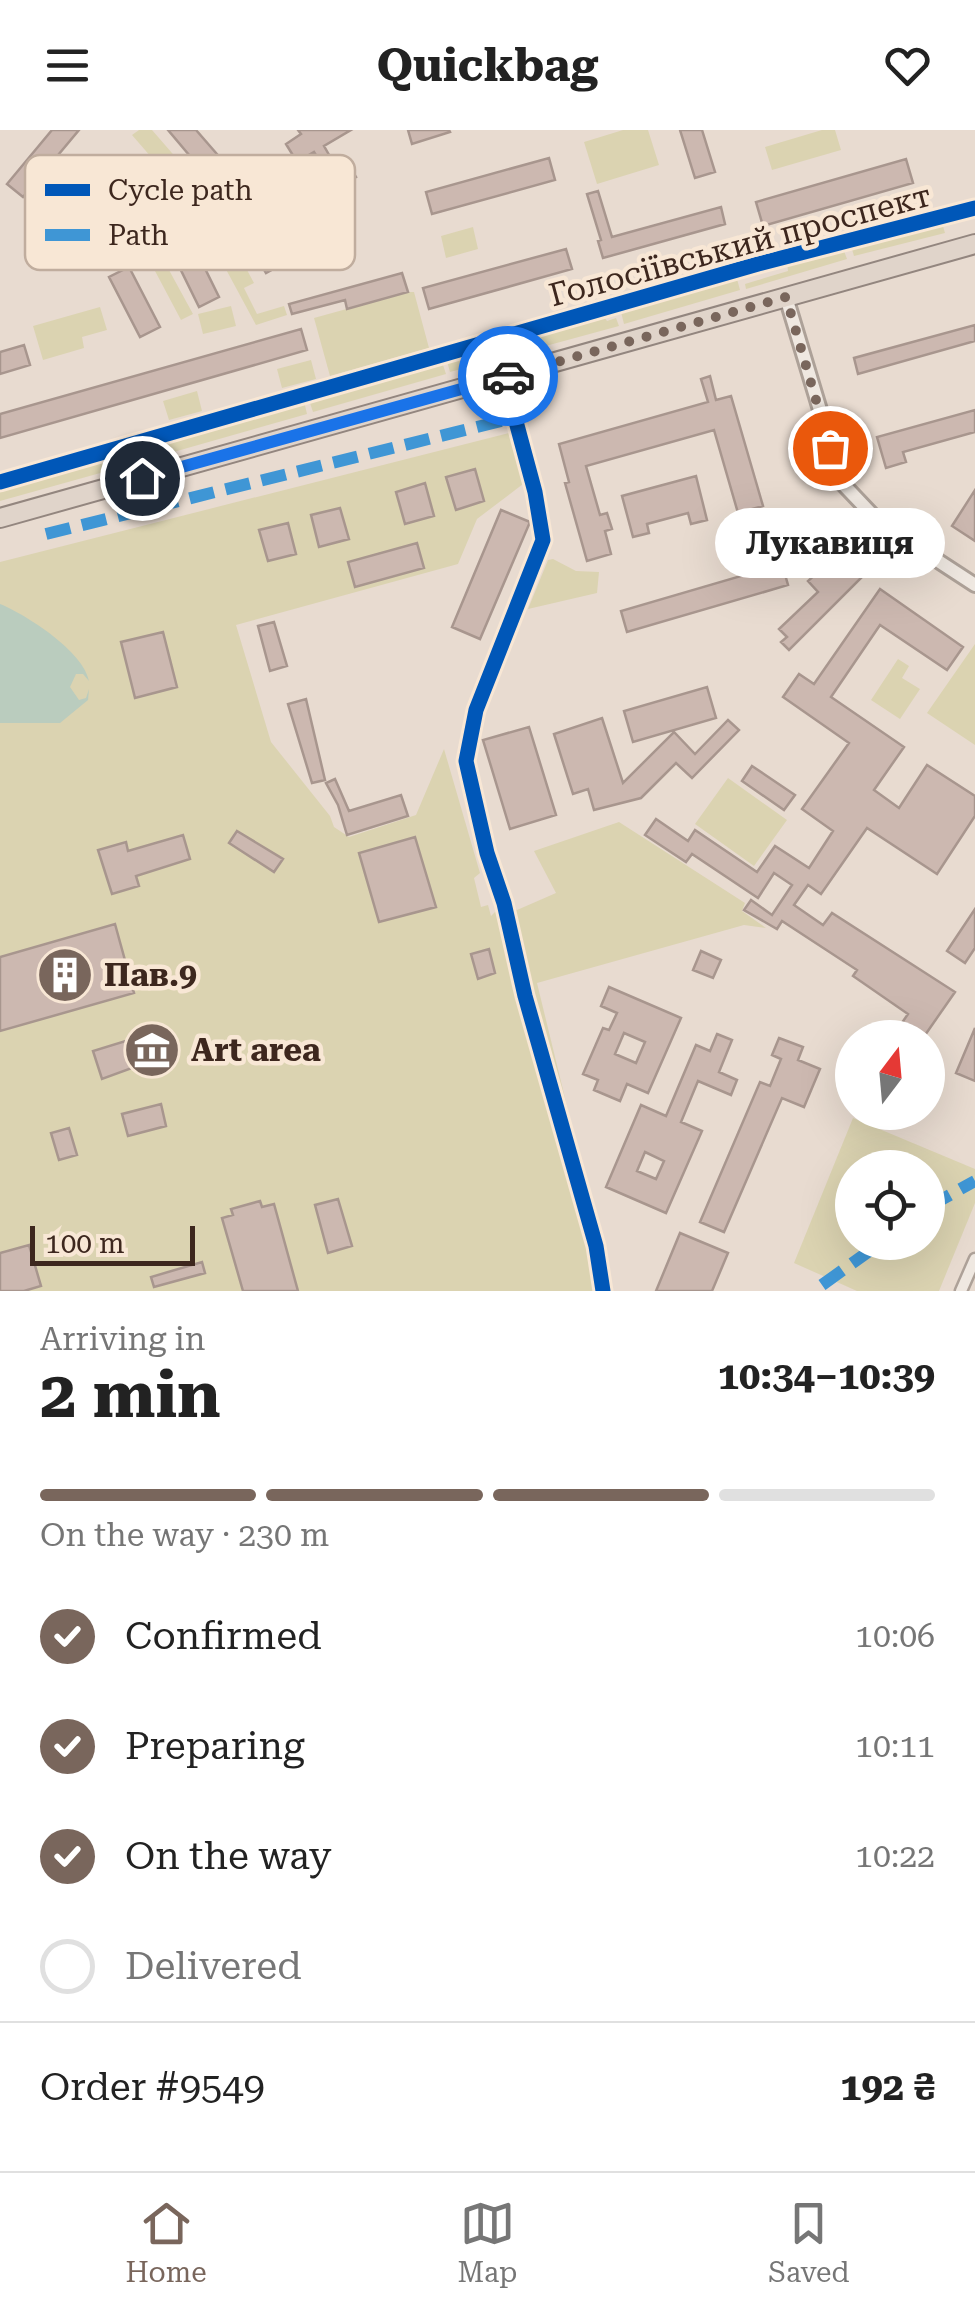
<!DOCTYPE html>
<html lang="en">
<head>
<meta charset="utf-8">
<style>
	:root { --surface:#fff; --page:#f6f6f6; --text:#222; --muted:#767676; --line:#e0e0e0; --accent:#79665c }
	body { margin:0; font-family:"Roboto Serif",serif; background:var(--page); color:var(--text); height:100vh; display:flex; flex-direction:column; font-size:38px; white-space:nowrap }
	* { box-sizing:border-box; margin:0 }
	p { font-size:32px; color:var(--muted) }
	.icon { flex:none; width:55px; height:55px; fill:none; stroke:currentColor; stroke-width:2; stroke-linecap:round; stroke-linejoin:round }
	.map { position:relative; height:1161px; overflow:hidden }
	.details { display:flex; flex-direction:column; background:var(--surface); flex:1 }
	.details>* { flex:none }
	.needle { width:65px; rotate:16deg }
	.buttons { position:absolute; left:835px; top:890px; display:grid; gap:20px }
	.buttons a { display:grid; place-items:center; width:110px; height:110px; border-radius:50%; background:var(--surface); box-shadow:0 10px 40px #0002; font-size:50px }
	.scale { position:absolute; left:30px; bottom:25px; width:165px; box-sizing:border-box; padding-left:10px; border:5px solid #3d271e; border-top:0; font-size:28px; line-height:35px; white-space:nowrap; color:#3d271e; -webkit-text-stroke:8px #f8e7d5; paint-order:stroke }
	.pin { position:absolute; display:grid; place-items:center; width:85px; height:85px; color:#fff; margin:-42px; border:5px solid #fff; border-radius:50%; box-shadow:0 2px 10px #0007 }
	.courier { position:absolute; display:grid; place-items:center; width:100px; height:100px; margin:-50px; border:8px solid #1a73e8; border-radius:50%; background:#fff; color:#222; box-shadow:0 2px 12px #0007 }
	.bubble { position:absolute; height:70px; border-radius:35px; background:var(--surface); box-shadow:0 10px 40px #0002; font-size:32px; font-weight:700; line-height:70px; text-align:center }
	.headline em { font-style:normal; font-weight:700 }
	.headline div { display:flex; flex-direction:column-reverse }
	.headline { display:flex; align-items:center; justify-content:space-between; height:170px; padding:0 40px }
	h1 { font-size:65px; font-weight:700; line-height:75px }
	.bar { display:grid; grid-template-columns:repeat(4,1fr); gap:15px 10px; align-content:center; height:120px; padding:0 40px }
	.bar i { height:12px; border-radius:8px; background:var(--line) }
	.bar .current { background:var(--accent) }
	.bar p { grid-column:span 4 }
	.line { display:flex; align-items:center; gap:25px; padding:0 40px; border-top:2px solid var(--line) }
	.line div { flex:1 }
	ol { padding:0 40px; list-style:none }
	li { display:flex; align-items:center; gap:30px; height:110px }
	li p { margin-inline-start:auto }
	li .icon { padding:10px; border-radius:50%; background:var(--accent); color:#fff; stroke-width:4 }
	li:last-child { color:var(--muted) }
	li i { width:55px; height:55px; border:5px solid var(--line); border-radius:50% }
	header { display:flex; justify-content:space-between; align-items:center; height:130px; padding:0 40px; background:var(--surface); font-size:45px; font-weight:700 }
	.tab-bar { display:flex; justify-content:space-around; align-items:center; height:140px; border-top:2px solid var(--line); background:var(--surface); font-size:28px; color:var(--muted) }
	.tab-bar a { display:grid; justify-items:center; gap:5px }
	.tab-bar .current { color:var(--accent) }
	.map>svg:first-child { display:block }
	.green { fill:#dbd3b1; fill-rule:evenodd }
	.water { fill:#baccbe }
	.building { fill:#ccb8b0; stroke:#a8968e; stroke-width:2.5; fill-rule:evenodd }
	.lines { fill:none; stroke-linecap:round; stroke-linejoin:round }
	.minor-casing { stroke:#ada198; stroke-width:15 }
	.tertiary-casing { stroke:#ada198; stroke-width:18 }
	.trunk-casing { stroke:#93867f; stroke-width:22 }
	.minor { stroke:#efe8e1; stroke-width:10 }
	.tertiary { stroke:#efe8e1; stroke-width:12 }
	.trunk { stroke:#e0d4ca; stroke-width:18 }
	.quiet { stroke:#3f96d5; stroke-width:12; stroke-dasharray:25 12; stroke-linecap:butt }
	.cycleway-casing { stroke:#f8e7d5; stroke-width:21 }
	.cycleway { stroke:#0057b8; stroke-width:15 }
	.done { stroke:#79665c; stroke-width:10; stroke-dasharray:0 18 }
	.route { stroke:#1a73e8; stroke-width:12 }
	.labels { text-anchor:middle; stroke-width:9; stroke-linejoin:round; paint-order:stroke }
	.street-label { font-size:32px; fill:#3d271e; stroke:#f8e7d5 }
	.poi-label { font-size:32px; font-weight:bold; fill:#3d271e; stroke:#f8e7d5; text-anchor:start }
	.key { fill:#f8e7d5; stroke:#c0ad9e; stroke-width:2.5 }
	.key-label { font-size:28px; fill:#3d271e }
</style>
</head>
<body>
<header><svg class="icon" aria-label="menu" viewBox="0 0 24 24"><path d="M4 6h16M4 12h16M4 18h16"/></svg>Quickbag<svg class="icon" aria-label="heart" viewBox="0 0 24 24"><path d="M12 20l-8-8c-3-5 5-10 8-4 3-6 11-1 8 4z"/></svg></header>
<div class="map">
<svg width="975" height="1161" viewBox="0 0 975 1161">
	<rect width="100%" height="100%" fill="#e8dbd0"/>
	<!-- green -->
	<path class="green" d="M139,0H152L205,61L191,73L132,5Z
		M623,0H648L659,35L597,54L584,12Z
		M822,0H835L841,20L772,40L765,17Z
		M217,84L254,153L244,158L257,184L284,176L287,185L256,195L201,93Z
		M942,93L945,103L854,126L851,116Z
		M473,97L478,119L446,128L441,106Z
		M157,118L193,184L181,190L146,124Z
		M843,118L847,129L746,159L745,154L788,141L787,133Z
		M737,149L740,160L624,194L621,182Z
		M408,162H414L429,218L330,246L314,188Z
		M231,176L236,196L203,204L198,184Z
		M100,177L107,200L82,207L84,218L43,230L33,196Z
		M604,187L607,191L616,188L619,196L450,242L447,231Z
		M311,230L316,249L282,258L277,239Z
		M442,232L446,244L313,282L309,270Z
		M197,261L202,281L169,290L163,271Z
		M304,271L307,284L170,323L155,312Z
		M509,303L523,354L477,389L458,434L236,495L271,612L330,686L334,697L349,707L416,685L444,619L480,743L474,748L481,777L488,775L491,786L504,773L517,780L556,763L534,721L619,692L745,773L742,781L766,798L744,795L537,853L612,1161H0V432Z
		M141,317L143,321H152L154,328L0,371V357Z
		M553,429L576,441L599,442L597,463L528,479L548,430Z
		M975,514V615L927,583Z
		M898,529L909,536L902,548L920,559L900,589L871,570Z
		M728,648L787,690L754,736L695,694Z
		M853,988L975,1039V1073L939,1161H857L794,1133ZM852,1038H928V1112H852Z"/>
	<!-- water -->
	<path class="water" d="M0,474C27,485 84,522 89,551L83,544H76L70,557L79,570L86,568L89,559L88,570L60,593H0Z"/>
	<!-- building -->
	<path class="building" d="M52,0H79L23,67L7,54Z
		M168,0H196L223,31L206,45Z
		M298,0H351L324,16L336,37L346,30L356,47L321,68L310,51L326,41L314,22L297,32L286,14L301,4Z
		M408,0H449L450,2L412,14Z
		M680,0H702L715,42L695,48Z
		M549,28L555,50L432,84L426,62Z
		M906,29L913,53L763,96L756,72Z
		M598,61L612,107L721,77L725,94L603,128L598,111L601,110L587,64Z
		M252,75L284,133L266,143L233,85Z
		M190,108L219,167L199,177L170,118Z
		M566,119L572,139L429,179L423,158Z
		M129,137L160,197L140,207L109,147Z
		M402,143L408,162L347,179L345,170L292,184L289,174Z
		M975,195V211L858,244L854,228Z
		M301,199L307,220L0,308V284Z
		M24,215L30,235L0,244V222Z
		M710,246L716,270L731,266L763,376L738,383L714,300L586,336L600,385L607,383L612,399L605,401L611,424L587,431L565,353L569,352L559,314L708,272L701,249Z
		M975,280V302L903,322L906,332L886,338L877,307Z
		M475,339L484,371L456,380L446,347Z
		M696,346L707,390L691,394L688,383L647,394L649,403L633,407L622,366Z
		M425,353L434,386L405,394L396,362Z
		M975,360V411L952,396Z
		M340,378L349,409L319,417L311,385Z
		M501,380L530,392L480,509L452,497Z
		M288,393L296,424L268,431L259,400Z
		M417,413L424,438L355,457L348,432Z
		M849,413L872,437L789,520L781,512L787,507L779,499L818,462L808,451Z
		M782,434L788,455L627,502L621,481Z
		M880,459L963,517L947,540L880,495L831,567L904,617L874,660L899,678L927,635L975,666V686L937,744L867,698L821,764L808,755L794,775L823,795L832,783L955,862L923,908H907L897,900L908,884L853,846L857,840L782,791L777,799L744,780L751,770L772,785L792,755L774,743L758,768L692,724L686,732L645,705L656,689L688,711L695,700L757,742L775,716L809,738L833,701L802,679L849,613L783,567L799,544L814,554Z
		M274,492L287,536L270,541L258,496Z
		M163,502L177,557L135,568L121,512Z
		M707,557L716,588L633,612L624,581Z
		M306,569L325,650L312,653L288,574Z
		M602,588L623,653L674,602L695,624L728,590L739,600L692,648L676,633L641,668L594,680L588,659L573,664L554,604Z
		M529,597L556,685L510,699L483,610Z
		M752,636L795,665L784,680L742,651Z
		M335,649L349,681L401,665L408,686L347,705L338,675L326,653Z
		M237,701L283,729L274,742L229,713Z
		M183,705L190,729L136,746L139,756L112,764L98,720L126,712L128,721Z
		M415,707L436,777L379,792L359,723Z
		M975,779V818L965,833L947,821Z
		M115,794L134,863L0,901V827Z
		M489,819L495,843L478,849L471,824Z
		M701,821L721,830L713,848L693,840Z
		M609,857L681,888L648,963L627,954L620,971L594,960L598,950L583,944L603,898L609,900L617,883L601,876ZM624,903L645,912L636,933L615,924Z
		M975,898V951L956,943Z
		M717,904L732,910L719,942L737,950L731,965L698,951L681,992L702,1001L666,1083L606,1057L641,975L666,986L696,915L710,921ZM645,1022L664,1031L656,1049L637,1041Z
		M779,908L803,917L798,930L820,939L804,977L782,968L724,1102L700,1092L760,952L770,956L781,929L772,925Z
		M132,909L135,918L157,911L162,927L102,949L93,921Z
		M161,974L166,996L128,1006L122,984Z
		M69,998L77,1025L59,1030L51,1003Z
		M338,1069L352,1116L328,1123L315,1075Z
		M260,1071L262,1077L274,1074L298,1161H243L222,1088L233,1085L231,1079Z
		M680,1103L728,1123L712,1161H656Z
		M29,1115L41,1156L24,1161H0V1123Z
		M202,1132L205,1143L154,1157L151,1147Z"/>
	<g class="lines">
		<!-- minor casing -->
		<g class="minor-casing">
			<path id="minor" d="M504,247L535,362L543,410L476,580L466,631L487,723L504,773L525,866L596,1116L603,1161
				M0,352L758,134L975,78
				M961,1161L975,1129"/>
		</g>
		<!-- tertiary casing -->
		<g class="tertiary-casing">
			<path id="tertiary" d="M786,167L842,353L880,393L975,455"/>
		</g>
		<!-- trunk casing -->
		<g class="trunk-casing">
			<path id="trunk" d="M0,388L975,114"/>
		</g>
		<!-- minor -->
		<use href="#minor" class="minor"/>
		<!-- tertiary -->
		<use href="#tertiary" class="tertiary"/>
		<!-- trunk -->
		<use href="#trunk" class="trunk"/>
		<!-- quiet -->
		<path class="quiet" d="M46,404L505,290
			M928,1077L975,1051
			M822,1155L882,1112"/>
		<!-- cycleway casing -->
		<g class="cycleway-casing">
			<path id="cycleway" d="M504,247L535,362L543,410L476,580L466,631L487,723L504,773L525,866L596,1116L603,1161
				M0,352L758,134L975,78"/>
		</g>
		<!-- cycleway -->
		<use href="#cycleway" class="cycleway"/>
	</g>
	<g class="lines">
		<!-- done -->
		<path class="done" d="M508,246L786,167L830,318"/>
		<!-- route -->
		<path class="route" d="M142,348L508,246"/>
	</g>
	<!-- icons -->
	<defs>
		<g id="building-disc" transform="scale(2.875)"><circle r="9.5" fill="#79665c" stroke="#f8e7d5"/><path d="M-4-6H4V6H1V3H-1V6H-4ZM-2.5-4.3h1.7v1.8h-1.7ZM.8-4.3h1.7v1.8H.8ZM-2.5-1h1.7V.8h-1.7ZM.8-1h1.7V.8H.8Z" fill="#fff"/></g>
		<g id="museum-disc" transform="scale(2.875)"><circle r="9.5" fill="#79665c" stroke="#f8e7d5"/><path d="M0-6L6-3V-2H-6V-3ZM-5-1h2V3h-2ZM-1-1h2V3h-2ZM3-1h2V3H3ZM-6 4H6V6H-6Z" fill="#fff"/></g>
	</defs>
	<g fill-rule="evenodd">
		<use href="#building-disc" x="65" y="845"/>
		<use href="#museum-disc" x="152" y="920"/>
	</g>
	<g class="labels">
		<!-- street labels -->
		<g class="street-label">
			<text transform="translate(740 115) rotate(-15)" y="11">Голосіївський проспект</text>
		</g>
		<!-- poi labels -->
		<g class="poi-label">
			<text x="104" y="856">Пав.9</text>
			<text x="191" y="931">Art area</text>
		</g>
	</g>
	<!-- legend -->
	<rect x="25" y="25" width="330" height="115" rx="15" class="key"/>
	<rect x="45" y="54" width="45" height="12" fill="#0057b8"/>
	<rect x="45" y="99" width="45" height="12" fill="#3f96d5"/>
	<g class="key-label">
		<text x="108" y="70">Cycle path</text>
		<text x="108" y="115">Path</text>
	</g>
</svg>
<div class="buttons">
<a><svg class="needle" viewBox="-14 -14 28 28"><path d="M0-13l5 13h-10z" fill="#e53935"/><path d="M0 13l5-13h-10z" fill="#767676"/></svg></a>
<a><svg class="icon" aria-label="locate" viewBox="0 0 24 24"><circle cx="12" cy="12" r="6"/><path d="M12 2v4M12 18v4M2 12h4M18 12h4"/></svg></a>
</div>
<div class="scale">100 m</div>
<div class="pin" style="left:830px;top:318px;background:#ea580c"><svg class="icon" aria-label="bag" viewBox="0 0 24 24"><path d="M5 8h14l-1 12H6zM9 8a3 3 0 0 1 6 0"/></svg></div>
<div class="pin" style="left:142px;top:348px;background:#1f2937"><svg class="icon" aria-label="home" viewBox="0 0 24 24"><path d="M3 11l9-7 9 7M6 9v11h12V9"/></svg></div>
<div class="courier" style="left:508px;top:246px"><svg class="icon" aria-label="car" viewBox="0 0 24 24"><path d="M5 17H2v-5l4-1 3-4h7l3 4 3 1v5h-3M9 17h6M6 11h13"/><circle cx="7" cy="17" r="2"/><circle cx="17" cy="17" r="2"/></svg></div>
<div class="bubble" style="left:715px;top:378px;width:230px">Лукавиця</div>
</div>
<section class="details">
<div class="headline"><div><h1>2 min</h1><p>Arriving in</p></div><em>10:34–10:39</em></div>
<div class="bar"><i class="current"></i><i class="current"></i><i class="current"></i><i></i><p>On the way · 230 m</p></div>
<ol>
<li><svg class="icon" aria-label="check" viewBox="0 0 24 24"><path d="M5 12l5 5 9-10"/></svg>Confirmed<p>10:06</p></li>
<li><svg class="icon" aria-label="check" viewBox="0 0 24 24"><path d="M5 12l5 5 9-10"/></svg>Preparing<p>10:11</p></li>
<li><svg class="icon" aria-label="check" viewBox="0 0 24 24"><path d="M5 12l5 5 9-10"/></svg>On the way<p>10:22</p></li>
<li><i></i>Delivered</li>
</ol>
<div class="line" style="height:130px"><div>Order #9549</div><b>192 ₴</b></div>
</section>
<nav class="tab-bar">
<a class="current"><svg class="icon" aria-label="home" viewBox="0 0 24 24"><path d="M3 11l9-7 9 7M6 9v11h12V9"/></svg>Home</a>
<a><svg class="icon" aria-label="map" viewBox="0 0 24 24"><path d="M3 6l6-2 6 2 6-2v14l-6 2-6-2-6 2zM9 4v14M15 6v14"/></svg>Map</a>
<a><svg class="icon" aria-label="saved" viewBox="0 0 24 24"><path d="M7 4h10v16l-5-4-5 4z"/></svg>Saved</a>
</nav>
</body>
</html>
